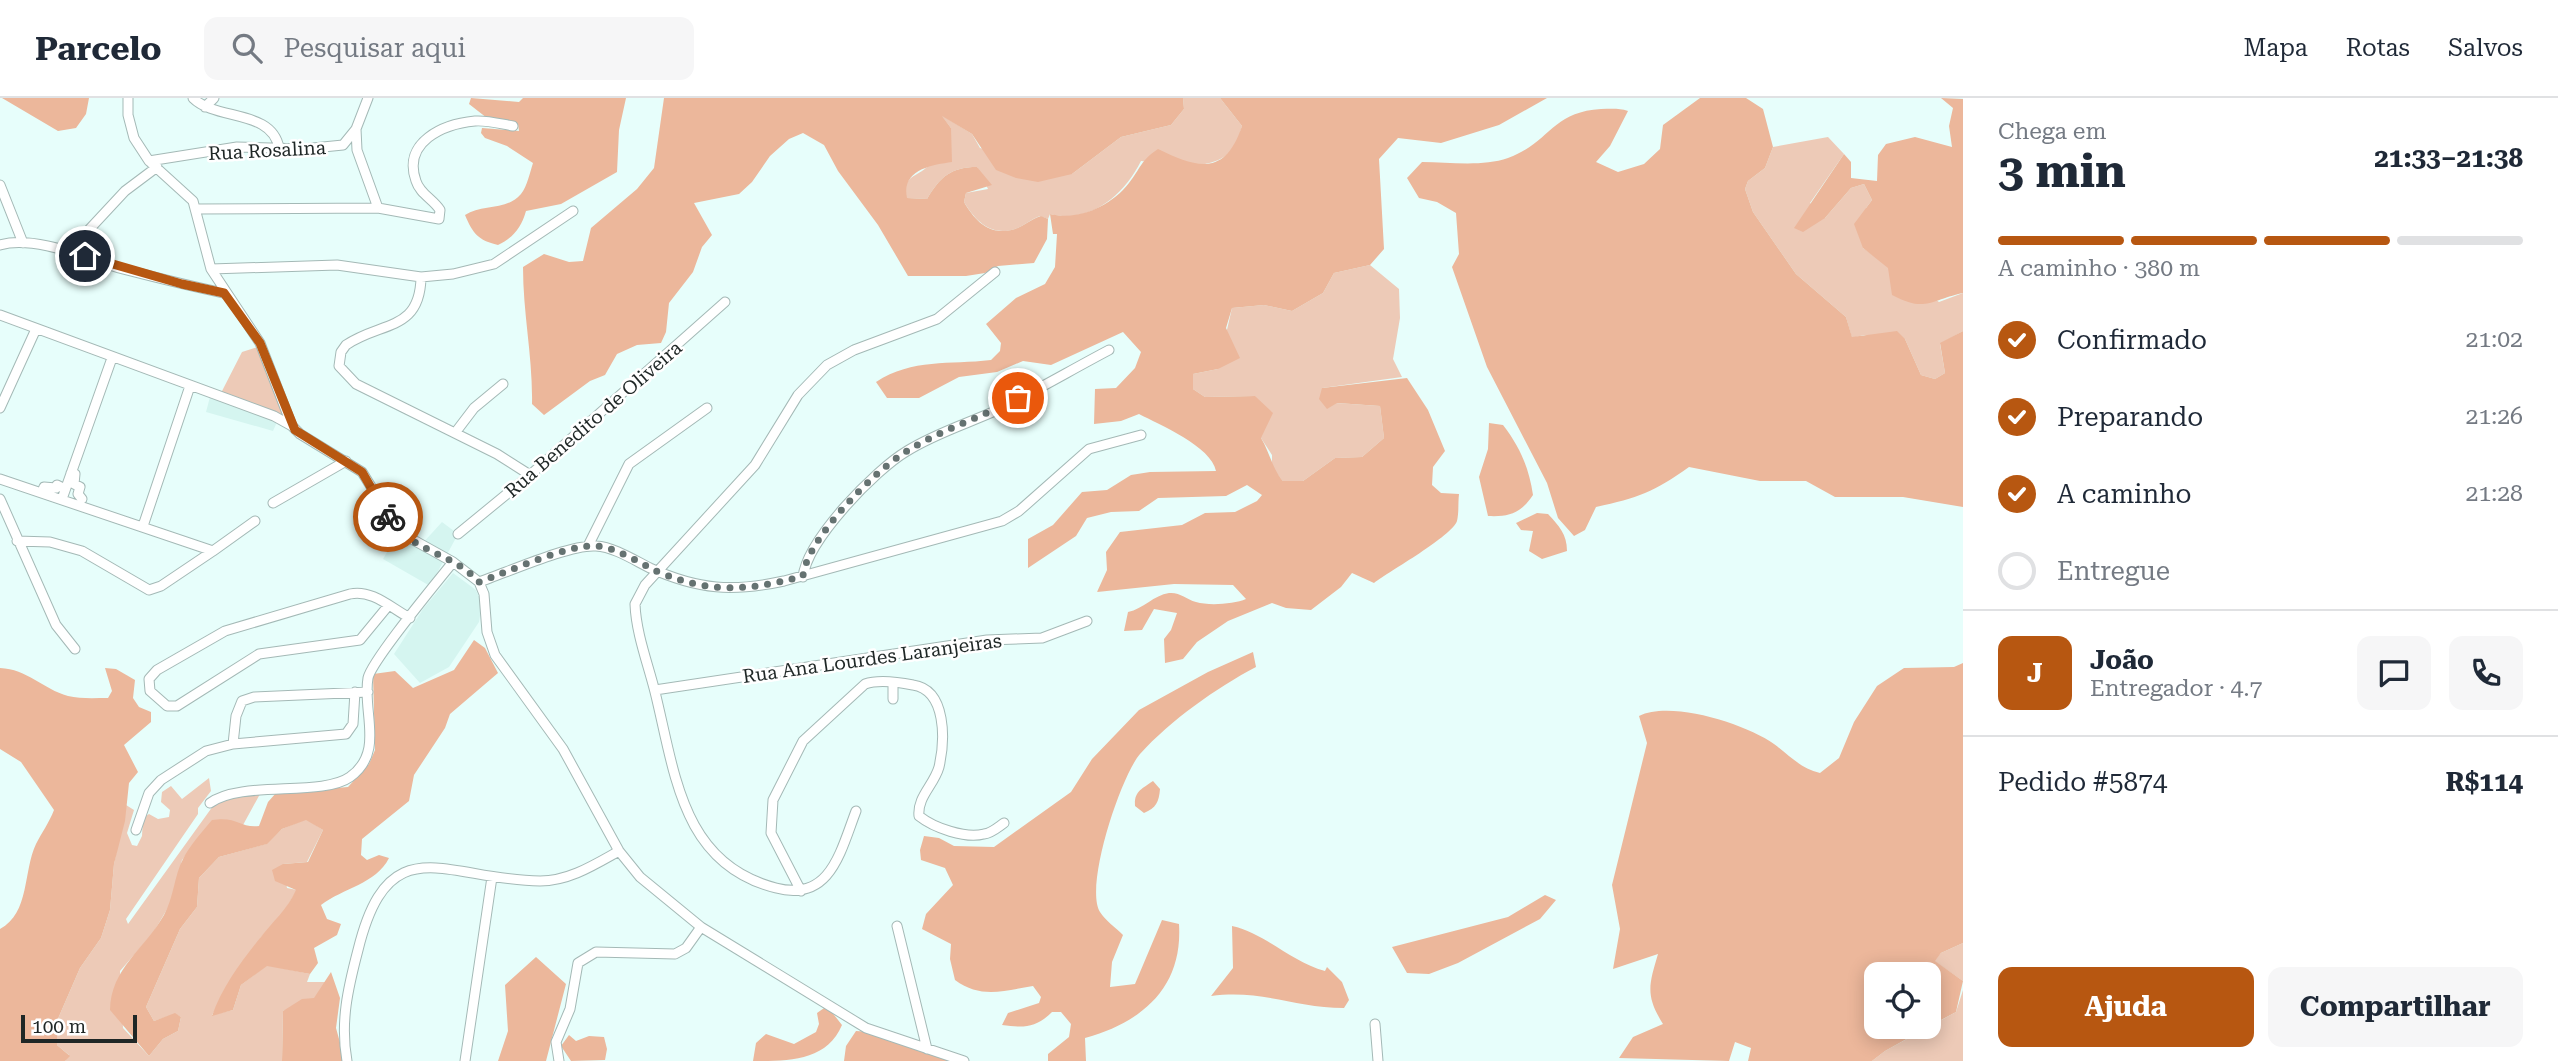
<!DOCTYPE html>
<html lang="pt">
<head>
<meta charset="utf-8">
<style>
	:root { --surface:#fff; --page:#f6f6f7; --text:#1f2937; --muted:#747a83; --line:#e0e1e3; --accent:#b75711 }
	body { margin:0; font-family:"Roboto Serif",serif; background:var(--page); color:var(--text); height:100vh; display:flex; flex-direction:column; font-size:26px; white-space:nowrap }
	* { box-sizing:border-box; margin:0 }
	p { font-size:23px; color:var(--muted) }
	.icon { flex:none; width:38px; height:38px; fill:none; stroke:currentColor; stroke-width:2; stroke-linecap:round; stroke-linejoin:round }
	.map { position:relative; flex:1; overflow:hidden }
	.details { display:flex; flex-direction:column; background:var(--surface); width:595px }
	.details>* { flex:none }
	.controls { position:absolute; left:1864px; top:864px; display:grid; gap:14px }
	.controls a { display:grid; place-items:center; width:77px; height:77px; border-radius:14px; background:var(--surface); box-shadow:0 4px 18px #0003; font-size:35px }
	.scale { position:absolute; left:21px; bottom:18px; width:116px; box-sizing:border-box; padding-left:7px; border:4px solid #1f2726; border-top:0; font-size:19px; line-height:24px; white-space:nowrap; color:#1f2726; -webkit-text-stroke:5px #fff; paint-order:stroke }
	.pin { position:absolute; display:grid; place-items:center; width:60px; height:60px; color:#fff; margin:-30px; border:4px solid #fff; border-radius:50%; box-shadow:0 2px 7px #0007 }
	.courier { position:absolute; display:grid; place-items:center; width:70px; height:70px; margin:-35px; border:5px solid #b75711; border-radius:50%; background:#fff; color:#222; box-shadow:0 2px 9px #0007 }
	.head em { font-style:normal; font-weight:700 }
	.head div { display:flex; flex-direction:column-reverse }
	.head { display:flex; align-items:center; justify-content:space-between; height:119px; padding:0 35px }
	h1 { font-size:46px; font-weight:700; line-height:52px }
	.bar { display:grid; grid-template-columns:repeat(4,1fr); gap:10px 7px; align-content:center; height:84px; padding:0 35px }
	.bar i { height:9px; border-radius:5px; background:var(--line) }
	.bar .current { background:var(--accent) }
	.bar p { grid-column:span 4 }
	.line { display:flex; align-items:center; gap:18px; padding:0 35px; border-top:2px solid var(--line) }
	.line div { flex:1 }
	.round { display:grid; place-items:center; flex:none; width:74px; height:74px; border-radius:14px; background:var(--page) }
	ol { padding:0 35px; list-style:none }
	li { display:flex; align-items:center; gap:21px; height:77px }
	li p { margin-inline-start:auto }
	li .icon { padding:7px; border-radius:50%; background:var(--accent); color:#fff; stroke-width:4 }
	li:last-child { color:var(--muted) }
	li i { width:38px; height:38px; border:4px solid var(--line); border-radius:50% }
	.primary-button { display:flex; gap:14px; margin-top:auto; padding:14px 35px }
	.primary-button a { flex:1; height:80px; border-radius:14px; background:var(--accent); color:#fff; font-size:28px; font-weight:700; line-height:80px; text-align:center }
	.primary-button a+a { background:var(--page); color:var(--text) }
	header { display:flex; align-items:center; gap:42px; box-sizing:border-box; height:98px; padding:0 35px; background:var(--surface); border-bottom:2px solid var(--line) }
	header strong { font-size:33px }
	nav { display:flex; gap:38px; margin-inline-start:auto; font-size:24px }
	.search { width:490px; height:63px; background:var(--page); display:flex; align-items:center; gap:18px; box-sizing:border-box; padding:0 24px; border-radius:14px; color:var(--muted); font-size:26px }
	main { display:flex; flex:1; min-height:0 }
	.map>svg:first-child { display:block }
	.built { fill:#d5f5f0 }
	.green { fill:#edcab7 }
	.forest { fill:#ecb79b }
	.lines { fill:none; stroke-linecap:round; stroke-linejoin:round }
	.minor-casing { stroke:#a4b9b6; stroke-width:11 }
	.minor { stroke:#fff; stroke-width:9 }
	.done { stroke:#657271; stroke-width:7; stroke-dasharray:0 12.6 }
	.route { stroke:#b75711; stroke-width:9 }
	.labels { text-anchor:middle; stroke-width:5; stroke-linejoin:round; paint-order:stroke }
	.street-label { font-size:19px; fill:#1f2726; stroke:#fff }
</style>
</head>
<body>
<header>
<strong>Parcelo</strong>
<div class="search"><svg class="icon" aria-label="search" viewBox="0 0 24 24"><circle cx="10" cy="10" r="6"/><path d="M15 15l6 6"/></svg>Pesquisar aqui</div>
<nav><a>Mapa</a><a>Rotas</a><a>Salvos</a></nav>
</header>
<main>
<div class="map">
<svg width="1963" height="963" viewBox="0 0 1963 963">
	<rect width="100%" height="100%" fill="#e7fefb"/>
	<!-- built -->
	<path class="built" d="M210,299L277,324L273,333L206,314Z
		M442,424L458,436L430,488L383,461L399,434L421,447Z
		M453,475L476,492L482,505L479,524L449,569L420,585L394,556L423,511Z"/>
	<!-- green -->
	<path class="green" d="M1183,0H1220L1242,28C1240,35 1238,44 1234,49C1214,77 1169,65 1141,63C1124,97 1091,126 1050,116L1048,121L1040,118C1031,121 1024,128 1015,131C990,139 975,122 964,104L966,95L988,91L977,69C951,69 940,79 927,101L906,100C902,76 918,80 930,66C939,57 945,41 951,30L940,16L972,36L980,50L1072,76L1121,39L1171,27L1184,11Z
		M1828,39L1844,56L1810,105L1825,120L1851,90L1864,86L1872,102L1866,110L1863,150L1939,204L1963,195V233L1940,246L1945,275L1935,281L1921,277L1905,241L1864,237L1852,240L1846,219L1796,176L1753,114L1745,91L1748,83L1765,70L1773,49Z
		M1370,167L1399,191L1400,220L1393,261L1402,279L1322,290L1336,305L1380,308L1384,340L1362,359L1335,360L1303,383H1283L1272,370V357L1261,340L1255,298L1205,299L1193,291V276L1218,271L1232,210L1264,207L1292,213L1323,195L1334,175Z
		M261,248L291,323L221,295L242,254Z
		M209,680L211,693L198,710V716L126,821L128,826L218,701L260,696L243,727L213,722L182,762L173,801L153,835L120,873L123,930L149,958L163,941L178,933L181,919L175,916L154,923L146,909L180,831L197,809L199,780L219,759L266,746L282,731L306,721L323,732L307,764L283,766L287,790L297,792L280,820L261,839L212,917L233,912L241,887L267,867L310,876L307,884H326L314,901L283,913L282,963H65L69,957L57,947V923L80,870L101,840L110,812L114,766L126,707L134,712L127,735L132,747L137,748L142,738L143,720L149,716L158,721L169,719L170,712L161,704L162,694L171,688L182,701Z
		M1963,845V883L1934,863L1941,855Z
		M1963,892V963H1872L1885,953L1956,914Z"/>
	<!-- forest -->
	<path class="forest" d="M2,0H89L86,16L76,30L58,33Z
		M471,0L519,4L523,0H626L619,32L617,74L561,106L526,113C521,130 514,139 498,147C478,142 473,136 465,117C482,106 507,113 521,96C527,89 530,74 533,65L507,48L485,40L481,35L482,30L519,33L518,26L487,20L469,6Z
		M664,0H1183L1184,11L1171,27L1121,39L1072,76L1038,84L1016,80L996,72L972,36L942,18L951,30L952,64C931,67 901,72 907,100L927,101C940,79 951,69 977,69L992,87L966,95L964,104C975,123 990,139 1015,131C1024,128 1031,121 1041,118L1048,121L1047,141L1034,165L998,168L985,175L966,178H908L878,127L838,73L824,47L803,35L789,41L770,58L752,84L739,96L694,105L712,137L702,149L693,174L669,205L666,234L661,245L637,247L617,256L605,277L590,283L544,317L532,306C533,260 523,216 523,169L544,156L569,164L583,163L591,130L637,91L654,70Z
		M1220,0H1547L1499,27L1441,45L1398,40L1379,61L1384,151L1370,167L1334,175L1323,195L1292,213L1264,207L1232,210L1226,230L1240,260L1218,271L1193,276V291L1205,299L1255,298L1273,315L1261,340C1270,355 1272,370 1283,383H1303L1335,360L1362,359L1384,340L1380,308L1337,305L1327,311L1319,301L1322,290L1407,280L1428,312L1445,353L1433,369L1432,387L1441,395L1459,396C1458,404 1459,415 1457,423C1452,438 1390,473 1374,485L1352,475L1341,489L1311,512L1286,510L1272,505L1228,523L1197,544L1183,561L1165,565L1164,541L1171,532L1177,515L1154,511L1142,532L1124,533L1128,514C1143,511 1154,497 1169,495C1180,494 1186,501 1196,504C1209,508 1234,506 1246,501L1233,487L1174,486L1097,494L1107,472L1106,454L1120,434L1182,427L1205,415L1235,414L1257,403L1262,397L1247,387L1226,398L1158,400L1139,413L1111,414L1087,420L1076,438L1028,470V441L1053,427L1082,394L1107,392L1131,377L1150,374L1216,373C1211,348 1160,327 1139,316L1121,323L1094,326L1095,291L1116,290L1135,270L1141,254L1123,234L1051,267L1023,263L997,274L959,279L919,300H887L876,284C913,260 949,267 991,262L1000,253L1001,245L986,226L1016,200L1045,186L1055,169L1057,136H1053L1050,116C1079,123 1111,108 1129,85C1141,70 1140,63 1158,51C1197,70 1225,79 1242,28Z
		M1700,0H1746L1763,11L1773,49L1765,70L1748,83L1745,91L1753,114L1796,176L1846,219L1852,239L1897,233L1905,241L1921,277L1935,281L1945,275L1940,245L1963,233V409L1903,399H1835L1806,383H1760L1689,369C1654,394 1638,400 1596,409L1585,432L1574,438L1558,420L1547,385L1487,269L1452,169L1459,156L1456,115L1437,104L1419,100L1407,80L1422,64C1449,64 1482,69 1508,60C1550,45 1551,14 1601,11C1611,11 1619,10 1628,13L1610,48L1596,64L1618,74L1644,66L1660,51L1663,27Z
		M1941,0L1963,1V195C1930,202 1926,215 1892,197L1888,170L1863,150L1854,126L1872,102L1864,86L1851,90L1825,120L1803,134L1794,130L1844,56L1851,64V80L1877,83L1878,57L1886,46L1915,39L1952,49L1949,28L1953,10Z
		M1489,325L1503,327C1520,349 1529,370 1533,397C1521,415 1510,419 1488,418L1479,379L1488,351Z
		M1537,415L1548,416C1559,428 1567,436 1567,453L1542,461L1529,453L1533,433L1521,432L1516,425Z
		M474,542L485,550L498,575L450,616L445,630L414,677L409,703L362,741L361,757L367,762L379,757L389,760C376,786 343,790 321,807L327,821L341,826L337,837L314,850L318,865L310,876L267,868L241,887L233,912L212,918C222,889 241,864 260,840C273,823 287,812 296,792L275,783L272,772L283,766L308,764L323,732L306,722L282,731L267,746L219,759L199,780L197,809L180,831L146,909L154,923L175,915L181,919L178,933L163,941L149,958L110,912C111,870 144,852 164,817C174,799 174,778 183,761C190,747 202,734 212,722C238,718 239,730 259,728L268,704L276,695L348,689L369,666L375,652L373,576L395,573L413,590L454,572Z
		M1253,554L1256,569C1216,590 1171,622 1140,656C1121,678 1084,788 1100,814C1105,822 1116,830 1123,837L1112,864L1110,889L1135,886L1162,822L1179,826C1183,889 1143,924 1085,940L1086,963H1048V956L1069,939L1071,926L1061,914H1052C1036,930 1024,930 1002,927L1008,915L1039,905L1041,899L1033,888C1003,893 981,901 955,882L950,861L951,846L922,831L926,816L953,787L945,770L921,762L920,752L924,738L939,740L954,748L994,749L1071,694L1092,661L1139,612L1208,574Z
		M1963,565V845L1941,855L1935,863L1963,883L1956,914L1928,929V877H1876V929H1928L1885,953L1872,963H1748L1751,950L1735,944L1729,963L1619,960L1633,939L1663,926C1645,897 1649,887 1658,856L1613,871L1620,831L1612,787L1647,645L1639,618C1671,602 1746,626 1774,646C1790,658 1800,670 1820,675L1839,660L1854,624L1877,588L1904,570L1954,569Z
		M0,570C27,571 43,591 68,598C80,601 95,600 108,600L112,593L105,570L116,571L135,582L133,600L139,609L151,614V624L124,647L138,674L129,685L125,723L114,766L110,812L101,840L80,870L57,923V947L70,958L65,963H0V831C30,815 23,773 36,746C42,734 49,725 54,712L21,664L0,651Z
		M1153,683L1160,691C1159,704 1156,710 1144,715L1135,708C1134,693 1142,691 1153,683Z
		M1545,797L1556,802L1540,821L1458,865L1429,876L1407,875L1392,849L1508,819Z
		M1232,828C1265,835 1291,864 1325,873L1327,869L1342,884L1349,902L1344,910C1295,910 1262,891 1211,898L1233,870Z
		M536,859L566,886L546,963H498L508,933L505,887Z
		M331,874L340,900L336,930L345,963H282L283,913L302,901L314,900Z
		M827,908L842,927C827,963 789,963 753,963L756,945L766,936L794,946L816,934L819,926L817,915Z
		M856,933L871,934L957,963H844L846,948Z
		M569,937L576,943L589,938L604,939L607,951L605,962L571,963L561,948Z"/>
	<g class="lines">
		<!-- minor casing -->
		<g class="minor-casing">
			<path id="minor" d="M128,0V17L134,40L149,63L193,103L211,171L260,245L292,328L300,336L362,374L399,434L453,464L479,484L484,496L487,534L495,557L563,651L619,753L640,779L701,829L866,930L964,963
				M193,0C216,23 272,11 279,50
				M368,0L356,31L357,52L378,110
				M205,9L214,0
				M149,63L237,49L303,51L343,47L356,31
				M0,87L23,145
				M196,111L378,110L439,121L440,112C433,101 420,96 416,83C402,44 443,26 475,23C487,22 501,26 513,28
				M0,147C34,137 86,160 119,170C154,179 189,188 224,195
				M71,151L125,93L157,69
				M211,171L337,167L421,179L453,176L494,166L573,113
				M421,179C420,234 381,223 346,247L341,254L339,268L356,286L497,356L530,377
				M0,217L274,318L292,328
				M0,310L36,231
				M455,335L474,310L503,286
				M71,375L75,376L74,386L80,389L78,396L82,401
				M0,381L213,453L255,423
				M42,394L44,389L56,390L57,387L65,391
				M0,401L56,527L75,551
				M62,401L112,260
				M273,405L346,363
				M143,428L190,288
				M458,436L530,377L725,204
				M17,443L50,444L82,453L149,492L161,488L213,453
				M588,448L629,366L707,310
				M803,479C807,442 875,372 907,353C934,336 966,326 995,313C1034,294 1071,272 1109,252
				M479,484C506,475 570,446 596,448C614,449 634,462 650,470C699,492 733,494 784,483L1002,423L1019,413L1089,351L1141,337
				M388,508L360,542L259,556L177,608H167L150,593L149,581L157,572L225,533L350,496C372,491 391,510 410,520
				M893,585V601
				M655,592L987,542L1042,540L1087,523
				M233,646L236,618L242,603L254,599L368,594
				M210,705C241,682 322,699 350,679C385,654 362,614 368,580C372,562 438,483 453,464
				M856,713C840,755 830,804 776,790C681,766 675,674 655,594C648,566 636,535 635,506L645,487L755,367L798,297L827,267L854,252L937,221L995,174
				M136,732L149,695L161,682L206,653L233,646L346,636L353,626L355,594
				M801,793L771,735L773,702L803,643L865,586C879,581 898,584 913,587C947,592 945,643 939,669C934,687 917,699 919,718C934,730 966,741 984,736C992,735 998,729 1004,725
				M897,828L927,951
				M1375,926L1378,963
				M347,963C340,924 348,890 358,852C389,726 446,782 540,783C569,783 594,767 619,753
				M465,963L492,779
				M559,963L556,944L570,911L578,865L596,854L675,856L686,850L701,829"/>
		</g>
		<!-- minor -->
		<use href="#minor" class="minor"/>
	</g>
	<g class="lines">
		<!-- done -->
		<path class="done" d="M388,419C407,452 454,455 479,484C505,475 571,445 597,448C617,450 638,464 656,473C709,496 748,493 803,478C806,442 875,372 907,353C941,332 982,319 1018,300"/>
		<!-- route -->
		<path class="route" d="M85,158L182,186L224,195L260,245L295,332L362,374L388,419"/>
	</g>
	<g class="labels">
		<!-- street labels -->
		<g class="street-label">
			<text transform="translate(267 52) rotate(-3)" y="7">Rua Rosalina</text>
			<text transform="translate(593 321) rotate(-41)" y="7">Rua Benedito de Oliveira</text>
			<text transform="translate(872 560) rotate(-8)" y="7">Rua Ana Lourdes Laranjeiras</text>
		</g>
	</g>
</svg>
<div class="controls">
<a><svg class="icon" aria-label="locate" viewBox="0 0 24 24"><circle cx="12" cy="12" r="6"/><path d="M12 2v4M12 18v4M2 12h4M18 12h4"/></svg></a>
</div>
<div class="scale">100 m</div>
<div class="pin" style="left:1018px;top:300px;background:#ea580c"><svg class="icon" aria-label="bag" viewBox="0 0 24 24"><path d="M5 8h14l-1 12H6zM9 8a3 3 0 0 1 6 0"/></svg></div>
<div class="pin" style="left:85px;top:158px;background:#1f2937"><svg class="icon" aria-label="home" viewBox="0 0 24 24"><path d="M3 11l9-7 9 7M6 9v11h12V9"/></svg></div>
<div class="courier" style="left:388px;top:419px"><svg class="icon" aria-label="bike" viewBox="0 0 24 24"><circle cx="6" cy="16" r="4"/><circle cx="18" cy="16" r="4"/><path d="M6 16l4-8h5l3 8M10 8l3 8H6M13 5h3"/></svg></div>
</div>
<section class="details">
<div class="head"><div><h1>3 min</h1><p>Chega em</p></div><em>21:33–21:38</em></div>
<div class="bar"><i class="current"></i><i class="current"></i><i class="current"></i><i></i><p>A caminho · 380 m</p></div>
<ol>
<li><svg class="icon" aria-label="check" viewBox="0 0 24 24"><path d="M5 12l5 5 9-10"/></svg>Confirmado<p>21:02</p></li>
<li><svg class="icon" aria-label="check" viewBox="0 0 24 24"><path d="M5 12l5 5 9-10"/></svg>Preparando<p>21:26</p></li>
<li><svg class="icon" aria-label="check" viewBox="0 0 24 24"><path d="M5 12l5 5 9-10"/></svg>A caminho<p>21:28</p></li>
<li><i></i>Entregue</li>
</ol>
<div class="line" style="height:126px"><b class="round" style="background:var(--accent);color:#fff">J</b><div><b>João</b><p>Entregador · 4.7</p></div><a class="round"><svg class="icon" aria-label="chat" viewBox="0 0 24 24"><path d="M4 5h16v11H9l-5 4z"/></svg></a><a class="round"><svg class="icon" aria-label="phone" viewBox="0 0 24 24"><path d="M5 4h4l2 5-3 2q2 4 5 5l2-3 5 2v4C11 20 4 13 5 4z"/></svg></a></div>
<div class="line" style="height:91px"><div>Pedido #5874</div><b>R$114</b></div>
<div class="primary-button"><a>Ajuda</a><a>Compartilhar</a></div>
</section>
</main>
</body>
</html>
